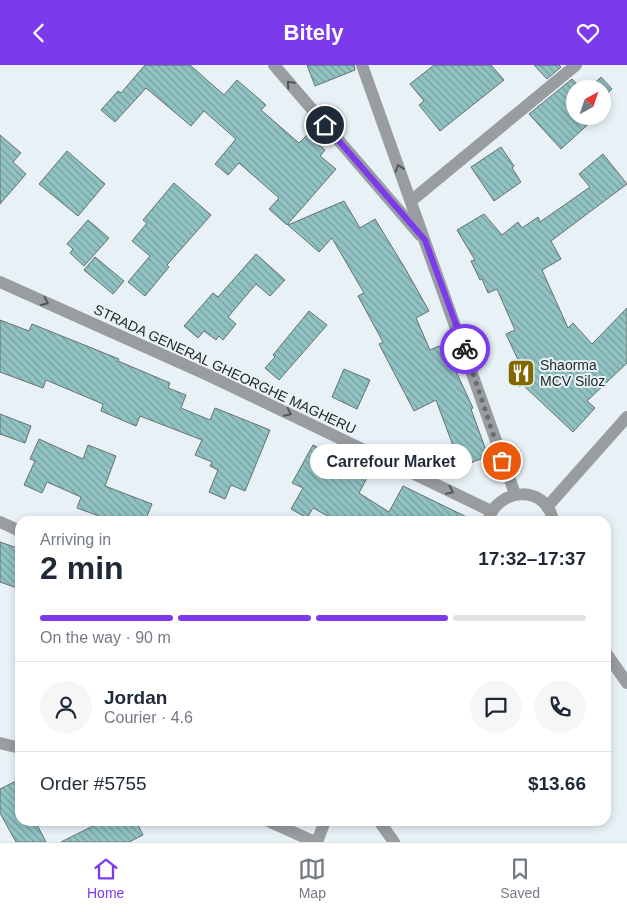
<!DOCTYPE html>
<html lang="en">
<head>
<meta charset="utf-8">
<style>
	:root { --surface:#fff; --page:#f6f6f7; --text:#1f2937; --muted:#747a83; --line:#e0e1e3; --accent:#7c3aed }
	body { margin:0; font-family:Helvetica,sans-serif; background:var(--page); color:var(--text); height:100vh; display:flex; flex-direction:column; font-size:19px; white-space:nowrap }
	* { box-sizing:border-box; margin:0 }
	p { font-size:16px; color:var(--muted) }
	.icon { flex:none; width:28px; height:28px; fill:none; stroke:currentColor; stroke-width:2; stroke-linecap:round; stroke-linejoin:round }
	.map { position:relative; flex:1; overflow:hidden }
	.side { position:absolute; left:15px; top:451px; width:596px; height:310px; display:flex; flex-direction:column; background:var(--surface); border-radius:15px; box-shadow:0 2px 8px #0003 }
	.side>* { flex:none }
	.needle { width:32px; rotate:40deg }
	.buttons { position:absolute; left:566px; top:15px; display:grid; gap:10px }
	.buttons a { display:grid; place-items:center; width:45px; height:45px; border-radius:50%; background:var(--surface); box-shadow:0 2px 8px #0003; font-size:25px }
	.pin { position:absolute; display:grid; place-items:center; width:42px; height:42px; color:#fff; margin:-21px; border:2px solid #fff; border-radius:50%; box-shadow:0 1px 5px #0007 }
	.courier { position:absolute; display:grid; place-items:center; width:50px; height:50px; margin:-25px; border:4px solid #7c3aed; border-radius:50%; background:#fff; color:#222; box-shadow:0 1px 6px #0007 }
	.bubble { position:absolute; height:35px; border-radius:18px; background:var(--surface); box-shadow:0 2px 8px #0003; font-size:16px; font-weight:800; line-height:35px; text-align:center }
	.overview em { font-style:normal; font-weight:800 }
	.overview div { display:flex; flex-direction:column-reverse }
	.overview { display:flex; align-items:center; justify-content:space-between; height:85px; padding:0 25px }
	h1 { font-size:32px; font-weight:800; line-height:38px }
	.bar { display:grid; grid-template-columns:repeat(4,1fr); gap:8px 5px; align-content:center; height:60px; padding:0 25px }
	.bar i { height:6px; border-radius:4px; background:var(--line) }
	.bar .active { background:var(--accent) }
	.bar p { grid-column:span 4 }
	.line { display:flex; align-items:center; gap:12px; padding:0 25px; border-top:1px solid var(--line) }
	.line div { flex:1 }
	.round { display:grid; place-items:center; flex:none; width:52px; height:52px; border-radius:26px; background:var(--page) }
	header { display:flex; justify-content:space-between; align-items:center; height:65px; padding:0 25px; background:var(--accent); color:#fff; font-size:22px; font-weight:800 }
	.menu { display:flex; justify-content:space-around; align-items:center; height:70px; border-top:1px solid var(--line); background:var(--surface); font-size:14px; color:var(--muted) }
	.menu a { display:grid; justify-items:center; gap:2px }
	.menu .active { color:var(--accent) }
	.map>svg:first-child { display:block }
	.building { fill:url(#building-back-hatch); stroke:#667070 }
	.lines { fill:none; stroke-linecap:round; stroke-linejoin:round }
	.minor { stroke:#9a9da0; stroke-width:12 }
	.oneway { stroke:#535658 }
	.done { stroke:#686e70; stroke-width:5; stroke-dasharray:0 9 }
	.route { stroke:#7c3aed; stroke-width:6 }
	.labels { text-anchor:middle; stroke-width:4; stroke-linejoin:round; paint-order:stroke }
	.poi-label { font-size:14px; fill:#232728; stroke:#e8f2f6; text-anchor:start }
	.street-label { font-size:14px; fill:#232728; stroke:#e8f2f6 }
</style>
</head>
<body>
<header><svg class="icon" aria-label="back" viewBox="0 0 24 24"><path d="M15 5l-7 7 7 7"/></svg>Bitely<svg class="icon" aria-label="heart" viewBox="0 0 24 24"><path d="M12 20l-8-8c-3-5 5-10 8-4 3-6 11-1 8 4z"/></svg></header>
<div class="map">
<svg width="627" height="777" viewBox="0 0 627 777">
	<defs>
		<pattern id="building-back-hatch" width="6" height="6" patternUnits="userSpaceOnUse" patternTransform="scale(1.25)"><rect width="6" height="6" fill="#91c3c3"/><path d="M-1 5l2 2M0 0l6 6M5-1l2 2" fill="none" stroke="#769e9e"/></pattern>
	</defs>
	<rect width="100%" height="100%" fill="#e8f2f6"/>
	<!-- building -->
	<path class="building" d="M145,0H190L224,30L237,15L266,40L261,45L299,78L307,70L325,85L320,91L336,104L287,160L269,144L279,133L239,98L228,110L215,99L236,74L204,46L191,61L146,23L115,57L101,45L118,26L121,28Z
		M307,0H354L355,5L315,21Z
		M434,0H491L504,15L440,66L419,40L424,36L410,19Z
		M534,0H559L561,2L547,14Z
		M601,12L612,24L602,33V24H589Z
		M572,14L581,24H575V51H592L594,54L561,84L529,49Z
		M0,70L21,88L13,97L26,109L0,139Z
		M501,82L514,101L512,103L521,117L494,136L471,102Z
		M67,86L105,119L78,151L39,119Z
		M603,89L627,119L551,176L561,194L542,205L568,263L573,258L592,279L627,243V298L587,336L595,343L573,367L523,320L519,322L510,304L520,299L506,269L515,265L497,224L488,228L482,214L480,215L471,196L475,195L457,165L484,149L502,170L518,157L522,163L538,152L540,157L590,122L579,109Z
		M174,118L211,150L167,200L169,202L145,231L128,217L150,191L132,176L147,158L143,155Z
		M344,136L360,163L375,154L406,205L429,246L416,253L430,285L439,281L441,283L444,281L473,343L471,344L488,391L468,399L458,394L436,335L414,346L379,279L383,277L358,231L364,228L332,173L319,187L288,160Z
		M88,155L109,173L84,201L70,188L73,184L67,179Z
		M256,189L285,215L270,231L256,219L228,252L236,259L223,275L219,271L216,275L204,266L198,273L184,261L213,228L218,232Z
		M95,192L124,216L113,229L84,205Z
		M309,246L327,260L279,315L265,303L275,292L273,290Z
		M0,255L29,266L32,259L119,294L118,296L170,318L168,323L186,330L181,343L210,355L215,343L270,365L245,426L231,420L225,434L209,427L218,405L210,401L212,397L195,390L202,375L140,351L136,361L101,346L103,339L46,315L43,323L0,307Z
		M344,304L370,315L357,344L332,332Z
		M0,349L31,361L25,378L0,369Z
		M39,374L83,394L88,380L116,391L105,421L152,439L145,456H113L77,443L81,432L47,417L42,428L24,420L35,396L30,394Z
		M313,380L369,409L359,428L389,447L403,421L475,456H337L313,443L307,453L291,444L303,423L292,418Z
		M0,477L20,484V524L0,517Z
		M20,714V756H35L46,777H16L0,748V724Z
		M103,756H136L143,770L129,777H61Z"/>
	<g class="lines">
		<!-- minor -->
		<path class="minor" d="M274,0L420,170
			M362,0L515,429
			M411,136L576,0
			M0,217L210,311L491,446
			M547,442L627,352
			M488,456C497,422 547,419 553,456
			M0,457L20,466
			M606,588L627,618
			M0,678L20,683
			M268,756L315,777
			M379,756L394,777
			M317,777L325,756"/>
	</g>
	<!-- one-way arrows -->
	<defs><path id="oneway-chevron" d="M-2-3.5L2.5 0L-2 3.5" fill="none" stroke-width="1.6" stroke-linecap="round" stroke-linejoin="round" transform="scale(1.25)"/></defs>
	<g class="oneway">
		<use href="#oneway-chevron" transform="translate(290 19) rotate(-131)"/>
		<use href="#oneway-chevron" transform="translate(399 103) rotate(-109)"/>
		<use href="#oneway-chevron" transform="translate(45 237) rotate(24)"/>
		<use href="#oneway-chevron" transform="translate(288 348) rotate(26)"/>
		<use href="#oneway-chevron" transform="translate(450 426) rotate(26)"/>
	</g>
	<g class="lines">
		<!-- done -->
		<path class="done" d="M465,284L502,396"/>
		<!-- route -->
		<path class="route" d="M325,60L425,175L465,284"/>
	</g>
	<!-- icons -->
	<defs>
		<g id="restaurant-square" transform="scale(1.4375)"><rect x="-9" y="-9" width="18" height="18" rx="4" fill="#836801" stroke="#e8f2f6"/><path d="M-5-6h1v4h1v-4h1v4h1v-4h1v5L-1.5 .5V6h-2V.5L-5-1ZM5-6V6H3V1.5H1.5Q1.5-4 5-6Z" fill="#fff"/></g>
	</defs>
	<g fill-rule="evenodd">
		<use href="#restaurant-square" x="521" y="308"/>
	</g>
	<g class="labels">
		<!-- poi labels -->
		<g class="poi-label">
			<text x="540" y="305">Shaorma<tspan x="540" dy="16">MCV Siloz</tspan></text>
		</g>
		<!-- street labels -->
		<g class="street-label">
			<text transform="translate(225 304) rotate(25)" y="5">STRADA GENERAL GHEORGHE MAGHERU</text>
		</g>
	</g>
</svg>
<div class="buttons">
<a><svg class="needle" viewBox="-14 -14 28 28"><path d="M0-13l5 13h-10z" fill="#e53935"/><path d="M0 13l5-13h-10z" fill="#747a83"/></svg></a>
</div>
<div class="pin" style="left:502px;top:396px;background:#ea580c"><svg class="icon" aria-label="bag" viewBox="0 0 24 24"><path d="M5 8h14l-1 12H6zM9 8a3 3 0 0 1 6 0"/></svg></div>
<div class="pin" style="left:325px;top:60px;background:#1f2937"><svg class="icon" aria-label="home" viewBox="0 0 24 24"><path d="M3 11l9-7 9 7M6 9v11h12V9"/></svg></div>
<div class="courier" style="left:465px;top:284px"><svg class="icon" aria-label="bike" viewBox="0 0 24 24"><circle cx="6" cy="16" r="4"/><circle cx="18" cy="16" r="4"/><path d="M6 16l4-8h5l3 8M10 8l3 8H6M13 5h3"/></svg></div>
<div class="bubble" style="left:310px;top:379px;width:162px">Carrefour Market</div>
<section class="side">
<div class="overview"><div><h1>2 min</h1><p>Arriving in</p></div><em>17:32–17:37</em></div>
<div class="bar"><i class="active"></i><i class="active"></i><i class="active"></i><i></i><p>On the way · 90 m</p></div>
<div class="line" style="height:90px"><a class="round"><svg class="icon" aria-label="person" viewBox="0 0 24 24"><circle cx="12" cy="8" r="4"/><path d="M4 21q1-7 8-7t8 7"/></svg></a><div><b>Jordan</b><p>Courier · 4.6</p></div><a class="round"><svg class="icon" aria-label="chat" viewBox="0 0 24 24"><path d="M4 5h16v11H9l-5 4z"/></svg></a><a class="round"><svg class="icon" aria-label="phone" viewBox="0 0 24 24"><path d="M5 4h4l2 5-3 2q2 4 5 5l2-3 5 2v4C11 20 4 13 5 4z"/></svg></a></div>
<div class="line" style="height:65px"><div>Order #5755</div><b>$13.66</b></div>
</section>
</div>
<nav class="menu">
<a class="active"><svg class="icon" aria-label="home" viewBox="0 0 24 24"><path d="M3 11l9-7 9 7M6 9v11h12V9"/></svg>Home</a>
<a><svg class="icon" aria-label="map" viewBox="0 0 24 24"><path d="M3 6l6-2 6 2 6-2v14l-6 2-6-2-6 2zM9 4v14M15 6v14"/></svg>Map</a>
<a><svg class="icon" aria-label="saved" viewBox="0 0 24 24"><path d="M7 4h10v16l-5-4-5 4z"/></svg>Saved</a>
</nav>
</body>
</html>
